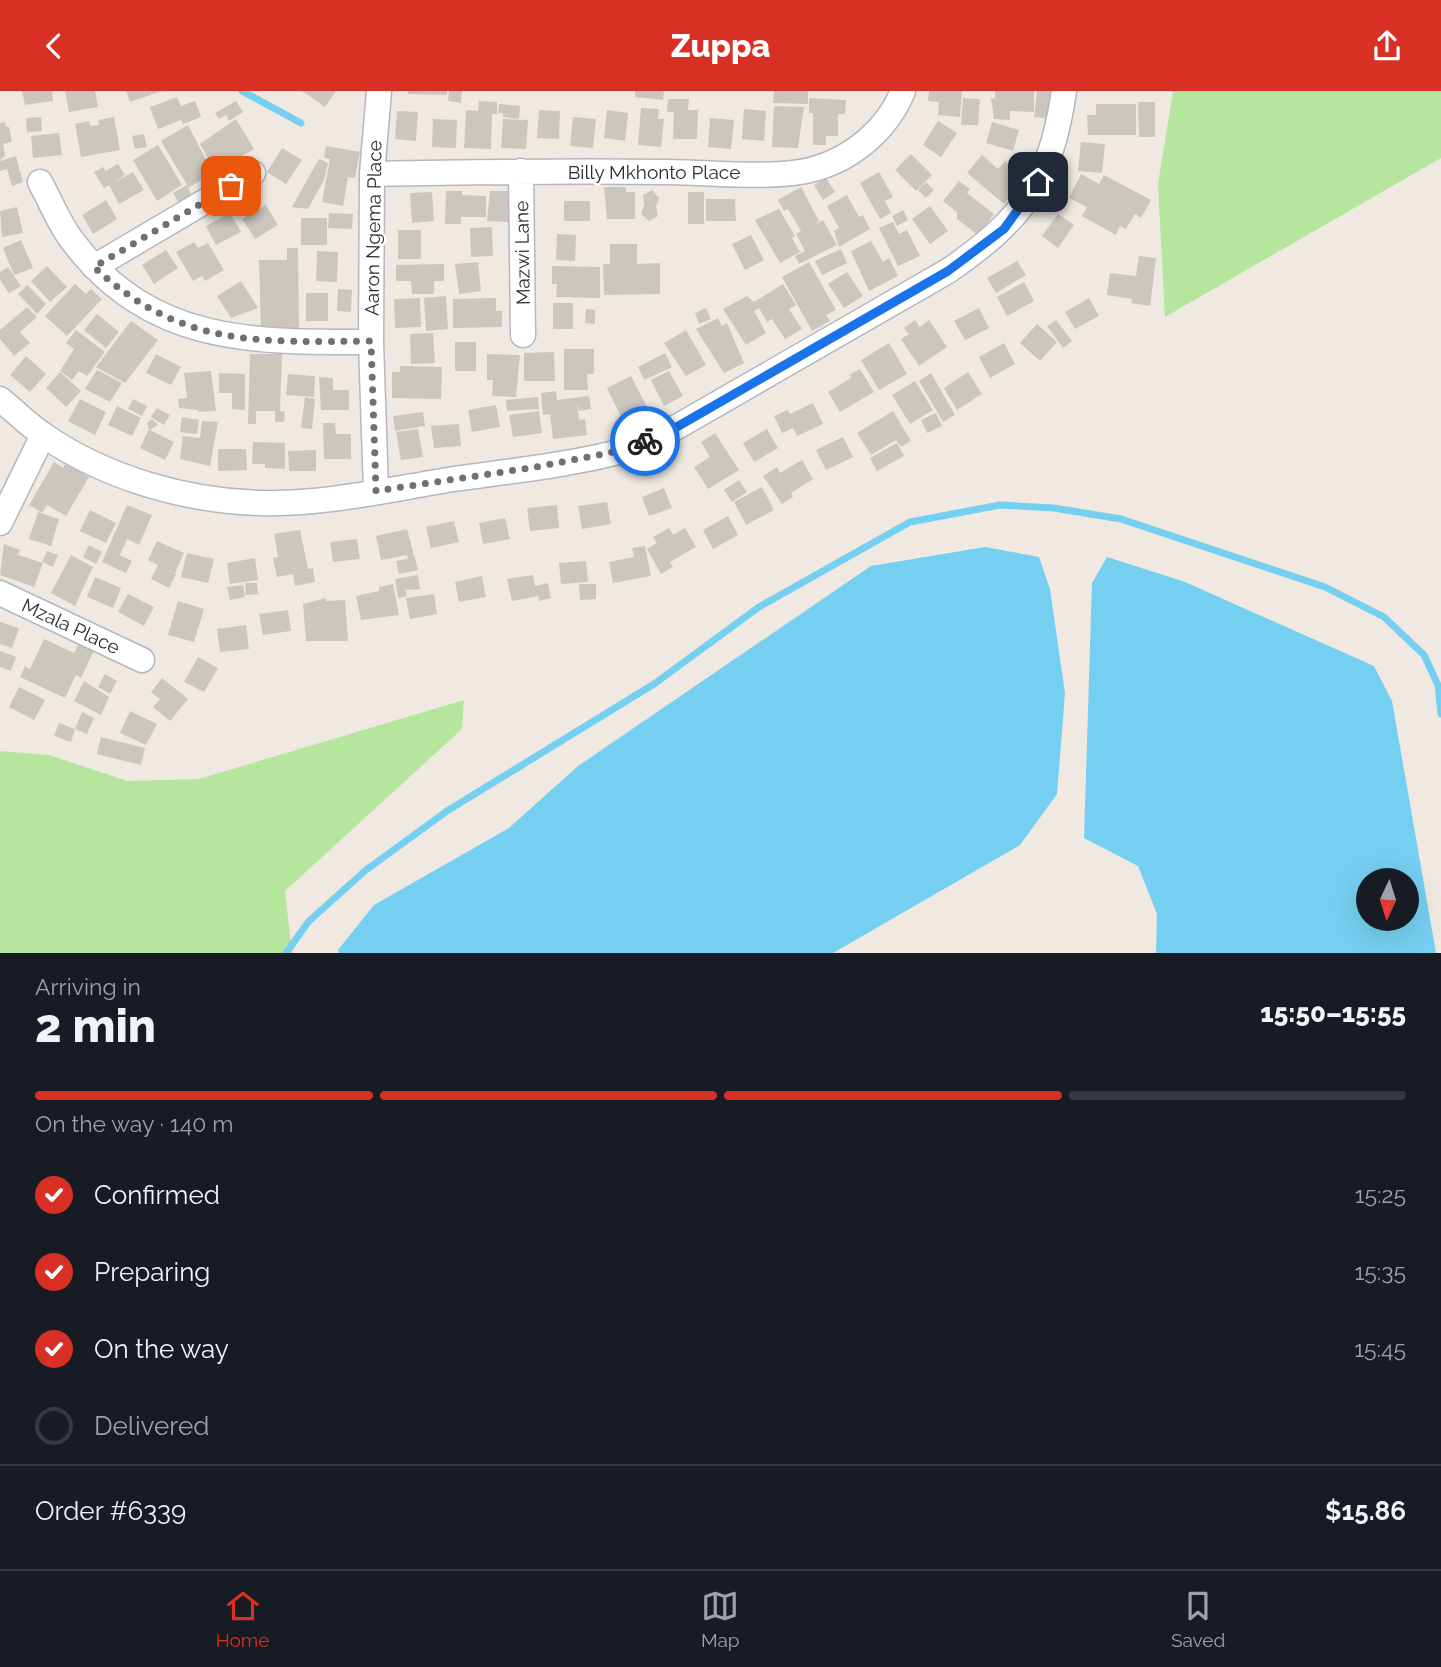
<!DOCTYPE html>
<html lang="en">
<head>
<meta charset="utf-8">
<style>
	:root { --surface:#171b24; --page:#20242c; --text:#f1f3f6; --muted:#9ea1a6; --line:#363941; --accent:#d93025 }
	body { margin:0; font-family:Raleway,sans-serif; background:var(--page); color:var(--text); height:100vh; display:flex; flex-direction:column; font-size:26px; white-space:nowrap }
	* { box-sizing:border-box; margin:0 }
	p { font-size:23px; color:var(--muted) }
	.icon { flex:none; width:38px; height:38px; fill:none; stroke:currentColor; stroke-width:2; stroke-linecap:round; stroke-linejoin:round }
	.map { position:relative; height:862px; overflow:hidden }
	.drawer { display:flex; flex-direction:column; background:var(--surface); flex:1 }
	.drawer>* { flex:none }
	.needle { width:46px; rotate:184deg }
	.tools { position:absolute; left:1356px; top:777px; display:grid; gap:14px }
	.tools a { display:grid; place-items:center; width:63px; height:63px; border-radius:50%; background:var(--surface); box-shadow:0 7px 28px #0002; font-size:35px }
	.pin { position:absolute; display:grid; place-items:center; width:60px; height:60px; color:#fff; margin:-30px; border-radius:14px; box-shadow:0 4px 10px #0006 }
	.courier { position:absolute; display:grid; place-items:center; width:70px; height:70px; margin:-35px; border:5px solid #1a73e8; border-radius:50%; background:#fff; color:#222; box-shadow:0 2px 9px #0007 }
	.head em { font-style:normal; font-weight:800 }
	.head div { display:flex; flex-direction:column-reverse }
	.head { display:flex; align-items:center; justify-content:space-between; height:119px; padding:0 35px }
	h1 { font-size:46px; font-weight:800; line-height:52px }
	.bar { display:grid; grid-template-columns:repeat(4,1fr); gap:10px 7px; align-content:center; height:84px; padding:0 35px }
	.bar i { height:9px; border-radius:5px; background:var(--line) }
	.bar .active { background:var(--accent) }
	.bar p { grid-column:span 4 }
	.line { display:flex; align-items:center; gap:18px; padding:0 35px; border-top:2px solid var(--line) }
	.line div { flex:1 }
	ol { padding:0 35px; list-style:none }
	li { display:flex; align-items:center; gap:21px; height:77px }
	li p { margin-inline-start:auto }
	li .icon { padding:7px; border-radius:50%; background:var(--accent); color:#fff; stroke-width:4 }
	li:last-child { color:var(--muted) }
	li i { width:38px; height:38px; border:4px solid var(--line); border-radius:50% }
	header { display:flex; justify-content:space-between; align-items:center; height:91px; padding:0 35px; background:var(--accent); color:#fff; font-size:32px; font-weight:800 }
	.tab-bar { display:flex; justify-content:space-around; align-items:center; height:98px; border-top:2px solid var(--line); background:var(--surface); font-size:19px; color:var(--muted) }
	.tab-bar a { display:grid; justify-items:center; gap:4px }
	.tab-bar .active { color:var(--accent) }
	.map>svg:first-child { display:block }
	.green { fill:#b6e59e }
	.water { fill:#75cff0; fill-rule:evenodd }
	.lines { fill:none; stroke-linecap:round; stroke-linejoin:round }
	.stream { stroke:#75cff0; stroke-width:7 }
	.building { fill:#cbc7bf }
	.minor-casing { stroke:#b4b7c1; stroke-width:27 }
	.minor { stroke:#fff; stroke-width:24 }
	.done { stroke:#726f6d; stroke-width:7; stroke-dasharray:0 12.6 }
	.route { stroke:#1a73e8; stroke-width:9 }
	.labels { text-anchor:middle; stroke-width:5; stroke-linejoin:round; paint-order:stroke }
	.street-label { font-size:19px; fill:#2e2e2e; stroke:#fff }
</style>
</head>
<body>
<header><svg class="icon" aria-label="back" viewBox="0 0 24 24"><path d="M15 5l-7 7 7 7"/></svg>Zuppa<svg class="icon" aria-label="share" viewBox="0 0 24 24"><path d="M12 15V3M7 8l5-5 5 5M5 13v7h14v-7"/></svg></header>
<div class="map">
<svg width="1441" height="862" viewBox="0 0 1441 862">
	<rect width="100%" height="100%" fill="#efe9e1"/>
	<!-- green -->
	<path class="green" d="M1173,0H1441V67L1165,226L1158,93Z
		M464,609L462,638L285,800L292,862H0V660L49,664L128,690L199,688Z"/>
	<!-- water -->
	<path class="water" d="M985,456L1039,466L1050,498L1065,602L1057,703L1020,754L833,862H339L338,859L374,814L509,737L578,675L871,475Z
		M1107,466L1185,491L1374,575L1392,610L1436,862H1156L1157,823L1138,775L1084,747L1092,492ZM1407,789V828H1368V789Z"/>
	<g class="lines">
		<!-- stream -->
		<path class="stream" d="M242,0L301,32
			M286,862L309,830L366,779L447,720L654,593L759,516L910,431L1000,414L1054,417L1121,428L1325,496L1384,526L1424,564L1438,594L1441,623"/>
	</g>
	<!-- building -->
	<path class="building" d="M22,0H52L53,10L25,14Z
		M65,0H95L98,16L69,21Z
		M126,0H162L130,11Z
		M302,0H336L325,16Z
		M408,0H447V4L408,3Z
		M449,0H462L461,12L448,10Z
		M635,0H664L663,9L635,6Z
		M774,0H808V13L773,12Z
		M929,0H962L960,26L938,24L939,11L928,10Z
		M995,0H1034V21L1010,20V29L994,28L991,7L995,8Z
		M1037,0H1051L1048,28L1034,26Z
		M177,6L181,15L195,10L201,26L183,33L181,29L158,38L150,16Z
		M809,7L846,9L845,23H838V45H826V54H813V22H809Z
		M963,7L980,8L978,34H961Z
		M668,8H689L688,19H698L697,48H673L674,21H667Z
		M236,10L243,21L229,30L226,24L219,28L215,22Z
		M479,10L497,11V23H492L491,58L464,57L466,19L478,20Z
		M1138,11H1155V46H1139Z
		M499,13L520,15L519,28L503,26V22H498Z
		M1096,13H1136V44H1088L1087,24H1096Z
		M774,15L804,16L798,57L772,56Z
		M641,17L659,18L658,28H664L661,56L638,54Z
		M744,18L766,20L764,50L742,48Z
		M539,19L560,20L559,48L537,47Z
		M607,19L628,22L625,50L604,47Z
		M397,20L418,21L416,50L395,48Z
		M41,26L42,40L27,41L26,27Z
		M114,26L120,59L81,66L75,33L89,30L90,35L99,34L98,29Z
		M573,26L596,28L593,57L570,55Z
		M710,27L734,29L731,58L708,56Z
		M236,28L254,58L228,73L225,67L212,74L200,53Z
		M433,28L457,29L456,57L432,56Z
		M503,28L528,29L526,58L501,57Z
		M938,30L957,42L941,66L923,54Z
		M5,31L6,36H9L12,51L3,53L5,65L0,69V32Z
		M992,31L1019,39L1013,60L986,52Z
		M188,34L213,82L188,97L193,107L180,114L173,102L187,94L161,50Z
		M59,42L62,64L33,67L31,45Z
		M144,43L147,56L135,58L132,45Z
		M1081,51L1105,53L1102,82L1078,80Z
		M158,54L182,94L157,110L133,69Z
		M326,55L360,61L355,87L348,86L343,115L322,111L330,68L324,67Z
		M282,57L302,69L286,93L267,81Z
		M911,63L932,84L916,100L895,79Z
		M982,64L998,78L1005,70L1025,87L1004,113L967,82Z
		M16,65L23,91L12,95L7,78L0,80V70Z
		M319,68L328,72L324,89L308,118L292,116Z
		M118,73L125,84L113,92L133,81L144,99L119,113L109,94L104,97L94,81L103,76L106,80Z
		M879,81L893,106L885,110L891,122L880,128L860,92Z
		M1081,83L1099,93L1104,84L1151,109L1141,127L1135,123L1126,138L1120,135L1116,144L1082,125L1087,116L1069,107Z
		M826,87L835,101L823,109L814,94Z
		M959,90L970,98L967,102L994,123L978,144L957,128V121L943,110Z
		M926,91L934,99L926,107L918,99Z
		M604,96H626V101H635V128H607Z
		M801,96L819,130L812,135L823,129L837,154L799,173L795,165L805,160L796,143L801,140L788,118L784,120L778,109Z
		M652,99L659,107L656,115L658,125L649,130L641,123L644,114L643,104Z
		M446,100H462V104L486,105V126H461V133H445Z
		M490,100H510L509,131L487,130Z
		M432,101L434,130L412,132L410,102Z
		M688,101H704V133H688Z
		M847,104L859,126L863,124L870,138L839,156L834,140L839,137L827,115Z
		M706,108H735L736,130H706Z
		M106,109L117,128L93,143L82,124Z
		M564,110H590V130H564Z
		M266,114L278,134L255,148L242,128Z
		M930,115L948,140L930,153L912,128Z
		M17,116L23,142L2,146L0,120Z
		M779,118L795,145L792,147L800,161L780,172L755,129Z
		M903,119L908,129L897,135L892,125Z
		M230,122L241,141L216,154L206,135Z
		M329,122L353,123L352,138L328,137Z
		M1058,123L1074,134L1058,157L1042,145Z
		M301,127H327V154H301Z
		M893,131L899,143L907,139L920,165L898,175L879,137Z
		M492,136L493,165L471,166L470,137Z
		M398,139H421V168H398Z
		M557,143L576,144L575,170L556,169Z
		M751,144L764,169L745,179L732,153Z
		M21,149L33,177L14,184L3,157Z
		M871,150L883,171L889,167L898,185L869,200L851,160Z
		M194,151L198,157L208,152L224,179L205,190L202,185L193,190L176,161Z
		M610,153H637V173L660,172V203L604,204L603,173H610Z
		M287,157H298L299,242H261L259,169H287Z
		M841,158L847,172L822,184L815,170Z
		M166,159L178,177L154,193L142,174Z
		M317,160L338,161L337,191L316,190Z
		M1139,165L1156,167L1150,215L1131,212L1132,208L1107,204L1110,182L1136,185Z
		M1017,170L1026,184L996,202L987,187Z
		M478,171L481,200L459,203L455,173Z
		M809,171L836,219L826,224L830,230L812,240L782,186Z
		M444,173V190H434V203H412L411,190H396V174Z
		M47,175L67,196L50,211L31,190Z
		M552,175L600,176V207L556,206L557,193H552Z
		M8,176L21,195L9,202L0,189V181Z
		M847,181L863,205L844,217L828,193Z
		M241,190L258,217L231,227L217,205Z
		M1024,191L1034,210L1007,225L997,206Z
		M75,193L86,203L91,198L102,208L67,245L45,225Z
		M783,193L796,214L789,218L802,238L785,248L772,228L767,231L759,217L754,220L766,242L746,254L723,218L747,205L754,211Z
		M27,194L46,213L37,223L18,203Z
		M338,198L352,199L351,221L337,220Z
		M306,202H328V230H306Z
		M446,205L448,238L426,240L424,207Z
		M420,207L421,236L395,237L394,208Z
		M496,207V220H502V236L453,237V208Z
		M1089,207L1099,225L1075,238L1065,221Z
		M553,212H573V238H553Z
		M27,216L37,226L20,241L30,252L14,265L0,248V239Z
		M706,217L711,228L699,233L695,222Z
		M979,217L989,237L965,249L954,230Z
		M586,218L595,219V233L585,232Z
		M97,223L119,241L106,257L84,239Z
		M718,227L722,235L727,232L744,272L724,282L696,238Z
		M915,229L920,236L929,229L947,256L919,275L901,248L909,243L904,237Z
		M1056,229L1072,250L1063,257L1047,235Z
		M131,230L158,249L125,292L96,276Z
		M1037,233L1057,251L1040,270L1020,252Z
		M76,239L105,261L87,285L79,280L72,289L60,280L74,258L66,252Z
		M686,239L706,274L686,285L664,252Z
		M433,242L435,272L411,273L410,243Z
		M455,251H476V280H455Z
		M889,252L907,283L879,299L861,269Z
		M1004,252L1015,273L990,287L979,266Z
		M564,258H594V283H587L588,299H564Z
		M554,261L555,290H524V262Z
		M665,262L672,276L644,289L638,276Z
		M156,263L181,276L171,294L146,282Z
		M250,263H282L280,320L285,321L284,331H275V320H256V333H248Z
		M487,263L520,264L516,306L492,305L493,289H487Z
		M26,265L46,283L30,301L10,284Z
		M400,275L442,276L441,308L392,307V281H400Z
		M860,278L874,301L840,321L828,301L851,287L849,284Z
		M97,279L122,292L110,311L85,298Z
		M211,280L216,320L198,321V319L179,317L178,308L187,307L184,282Z
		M669,280L683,305L664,315L651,289Z
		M60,281L81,300L66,316L46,297Z
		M968,281L982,303L957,319L944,297Z
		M219,282L245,283V319L232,318V302H219Z
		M931,282L955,324L943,331L919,290Z
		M288,283L315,285L314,306L286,304Z
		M631,285L651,324L626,336L607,297Z
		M319,286L333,287V299H349V319H321Z
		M915,290L933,319L910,333L892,304Z
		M556,300L557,309L589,305L591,318L579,320L577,311L579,329L585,328L587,344L553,348L550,323L543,324L541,302Z
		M305,306L315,308L312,338L301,337Z
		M538,306L539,318L507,320L506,309Z
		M80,308L106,321L95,344L68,330Z
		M133,308L147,315L142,325L128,318Z
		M813,312L823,333L797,345L793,337L782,342L774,325L788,319L790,323Z
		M496,314L500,336L472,341L468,319Z
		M117,315L141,327L132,345L108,334Z
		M157,317L170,324L164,334L151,326Z
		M539,320L542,342L513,346L509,324Z
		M893,320L911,350L901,356L896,349L871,364L857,342Z
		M423,321L425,335L395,340L393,325Z
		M936,322L942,335L927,342L921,329Z
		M182,326L199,329L197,343L180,341Z
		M152,328L158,334L150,339L174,351L165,369L140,357L149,338L147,332Z
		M202,330L218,331L210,375L180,368L183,345L200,347Z
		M323,332H335L336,343H351V368H324Z
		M459,333L461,355L434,357L431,335Z
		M418,338L423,366L401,369L396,341Z
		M767,338L778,357L754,371L743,352Z
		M715,342L739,379L708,398L694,376L710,366L701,351Z
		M843,346L853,366L826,379L816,359Z
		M253,351L285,352V378L265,377V373H252Z
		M897,352L904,365L877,380L870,367Z
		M218,358H246L247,379L218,380Z
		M316,359V380H289L288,360Z
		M802,369L813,388L791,402L793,406L782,413L763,385L777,376L780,382Z
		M54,371L63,377L66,372L89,386L66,425L47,414L42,422L29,414Z
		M739,389L747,401L732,411L724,399Z
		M762,396L774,419L746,434L734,411Z
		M664,397L672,417L649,425L642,406Z
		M607,411L611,433L582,438L578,415Z
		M127,414L152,424L139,454L127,448L120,464L132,470L126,482L102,471Z
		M557,414L559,437L530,440L527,417Z
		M90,419L116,432L106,452L80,440Z
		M38,421L59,428L51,455L29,448Z
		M728,425L738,444L713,458L703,439Z
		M505,427L510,448L483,453L479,432Z
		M454,430L459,451L431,457L426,436Z
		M669,437L673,444L685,437L696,456L670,471L673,476L661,483L647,458L657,452L653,446Z
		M407,438L418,479L399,483L396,470L408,468L407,464L381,469L376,445Z
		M300,439L308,478L313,477L315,491L295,495L293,483L277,486L273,467L278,466L274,443Z
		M357,448L360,468L333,471L330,451Z
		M157,450L184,462L175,482L167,479L176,483L169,497L151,488L158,474L148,469Z
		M4,453L20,459L18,464L43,472L34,496L0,484Z
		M89,454L102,461L96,473L83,466Z
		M645,455L651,485L613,492L609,471L634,466L632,457Z
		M47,460L58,464L53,476L42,471Z
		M187,462L214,468L208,492L181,486Z
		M71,464L93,476L75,515L51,502Z
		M255,467L258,489L230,493L227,472Z
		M586,470L588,491L561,493L559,472Z
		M418,484L420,498L406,499L407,505L398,507L395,488Z
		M533,484L535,495L548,492L551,507L539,510L538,505L512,510L507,488Z
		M482,485L486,506L459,511L455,491Z
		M95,486L121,497L113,517L87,506Z
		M245,492H257L258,503L246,504Z
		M393,493L399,524L361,529L356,505L379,500V496Z
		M579,493H596V508L580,509Z
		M243,494L245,506L230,509L227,496Z
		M128,503L154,516L144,535L118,521Z
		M434,503L437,523L410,528L406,507Z
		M326,507V510L345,509L348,550H306L303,513Z
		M178,510L204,518L194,551L168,544Z
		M288,519L291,540L263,544L259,523Z
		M0,531L19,537L12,557L0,553Z
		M246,534L249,558L220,561L217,538Z
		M44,548L74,562L81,548L96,555L81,587L76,584L65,607L20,586L25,575L30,578Z
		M0,560L16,566L11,580L0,576Z
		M198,566L218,577L204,601L184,591Z
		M105,583L117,590L110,603L98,596Z
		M162,587L188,608L170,630L153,616L160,608L151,601Z
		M84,590L109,606L101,624L74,610Z
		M19,596L45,609L34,629L9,616Z
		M130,620L157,633L146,654L120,642Z
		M82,621L94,627L87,643L75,638Z
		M59,632L75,638L71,651L54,645Z
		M101,646L145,657L141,674L97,663Z"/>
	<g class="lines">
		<!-- minor casing -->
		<g class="minor-casing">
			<path id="minor" d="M521,80L523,244
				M372,83C470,81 567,80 665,81C707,81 775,89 814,78C854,67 888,37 903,0
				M40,91C51,111 60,135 74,152C153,254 254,251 371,251
				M94,176L253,82
				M0,308C15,320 29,335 45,345C106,387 186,410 260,412C324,414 391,398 454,388C511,380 571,374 626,359C643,354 659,344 675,337L948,180C1022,129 1051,91 1064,0
				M376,400L371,251L372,83L379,0
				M0,432L43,344
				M0,502L142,569"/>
		</g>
		<!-- minor -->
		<use href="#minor" class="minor"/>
	</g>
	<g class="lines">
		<!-- done -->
		<path class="done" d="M231,95L94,176C181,257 260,251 371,250L376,400L536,376L629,358L645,350"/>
		<!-- route -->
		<path class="route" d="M645,350L675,337L948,180L1004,138L1038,91"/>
	</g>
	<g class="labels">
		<!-- street labels -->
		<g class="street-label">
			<text x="654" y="88">Billy Mkhonto Place</text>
			<text transform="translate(373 137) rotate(-89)" y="7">Aaron Ngema Place</text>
			<text transform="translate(522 162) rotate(-91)" y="7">Mazwi Lane</text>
			<text transform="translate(71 535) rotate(25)" y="7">Mzala Place</text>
		</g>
	</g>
</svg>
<div class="tools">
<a><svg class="needle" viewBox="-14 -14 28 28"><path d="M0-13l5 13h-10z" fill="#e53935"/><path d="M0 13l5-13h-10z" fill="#9ea1a6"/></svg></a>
</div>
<div class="pin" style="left:231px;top:95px;background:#ea580c"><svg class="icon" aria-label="bag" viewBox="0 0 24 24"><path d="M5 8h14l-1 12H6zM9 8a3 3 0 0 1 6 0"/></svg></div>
<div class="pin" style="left:1038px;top:91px;background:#1f2937"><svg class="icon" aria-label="home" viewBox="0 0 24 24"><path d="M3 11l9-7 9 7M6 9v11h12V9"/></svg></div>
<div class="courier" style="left:645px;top:350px"><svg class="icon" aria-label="bike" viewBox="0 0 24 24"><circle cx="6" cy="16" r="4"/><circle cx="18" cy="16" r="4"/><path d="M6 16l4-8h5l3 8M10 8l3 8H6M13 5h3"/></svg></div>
</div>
<section class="drawer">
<div class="head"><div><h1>2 min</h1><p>Arriving in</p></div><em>15:50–15:55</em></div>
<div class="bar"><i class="active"></i><i class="active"></i><i class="active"></i><i></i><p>On the way · 140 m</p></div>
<ol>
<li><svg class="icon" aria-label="check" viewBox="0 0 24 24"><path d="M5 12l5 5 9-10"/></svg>Confirmed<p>15:25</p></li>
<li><svg class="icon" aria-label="check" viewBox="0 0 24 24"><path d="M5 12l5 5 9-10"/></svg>Preparing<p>15:35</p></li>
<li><svg class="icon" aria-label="check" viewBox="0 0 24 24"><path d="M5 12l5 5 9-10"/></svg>On the way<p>15:45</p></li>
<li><i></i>Delivered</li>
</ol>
<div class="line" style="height:91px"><div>Order #6339</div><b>$15.86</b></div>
</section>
<nav class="tab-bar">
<a class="active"><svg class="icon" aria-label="home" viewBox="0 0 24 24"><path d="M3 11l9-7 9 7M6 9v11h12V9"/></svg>Home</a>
<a><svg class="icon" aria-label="map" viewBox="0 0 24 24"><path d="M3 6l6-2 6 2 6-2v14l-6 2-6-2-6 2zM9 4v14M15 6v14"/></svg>Map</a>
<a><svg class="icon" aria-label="saved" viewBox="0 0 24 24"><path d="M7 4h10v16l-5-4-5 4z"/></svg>Saved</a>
</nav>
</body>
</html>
